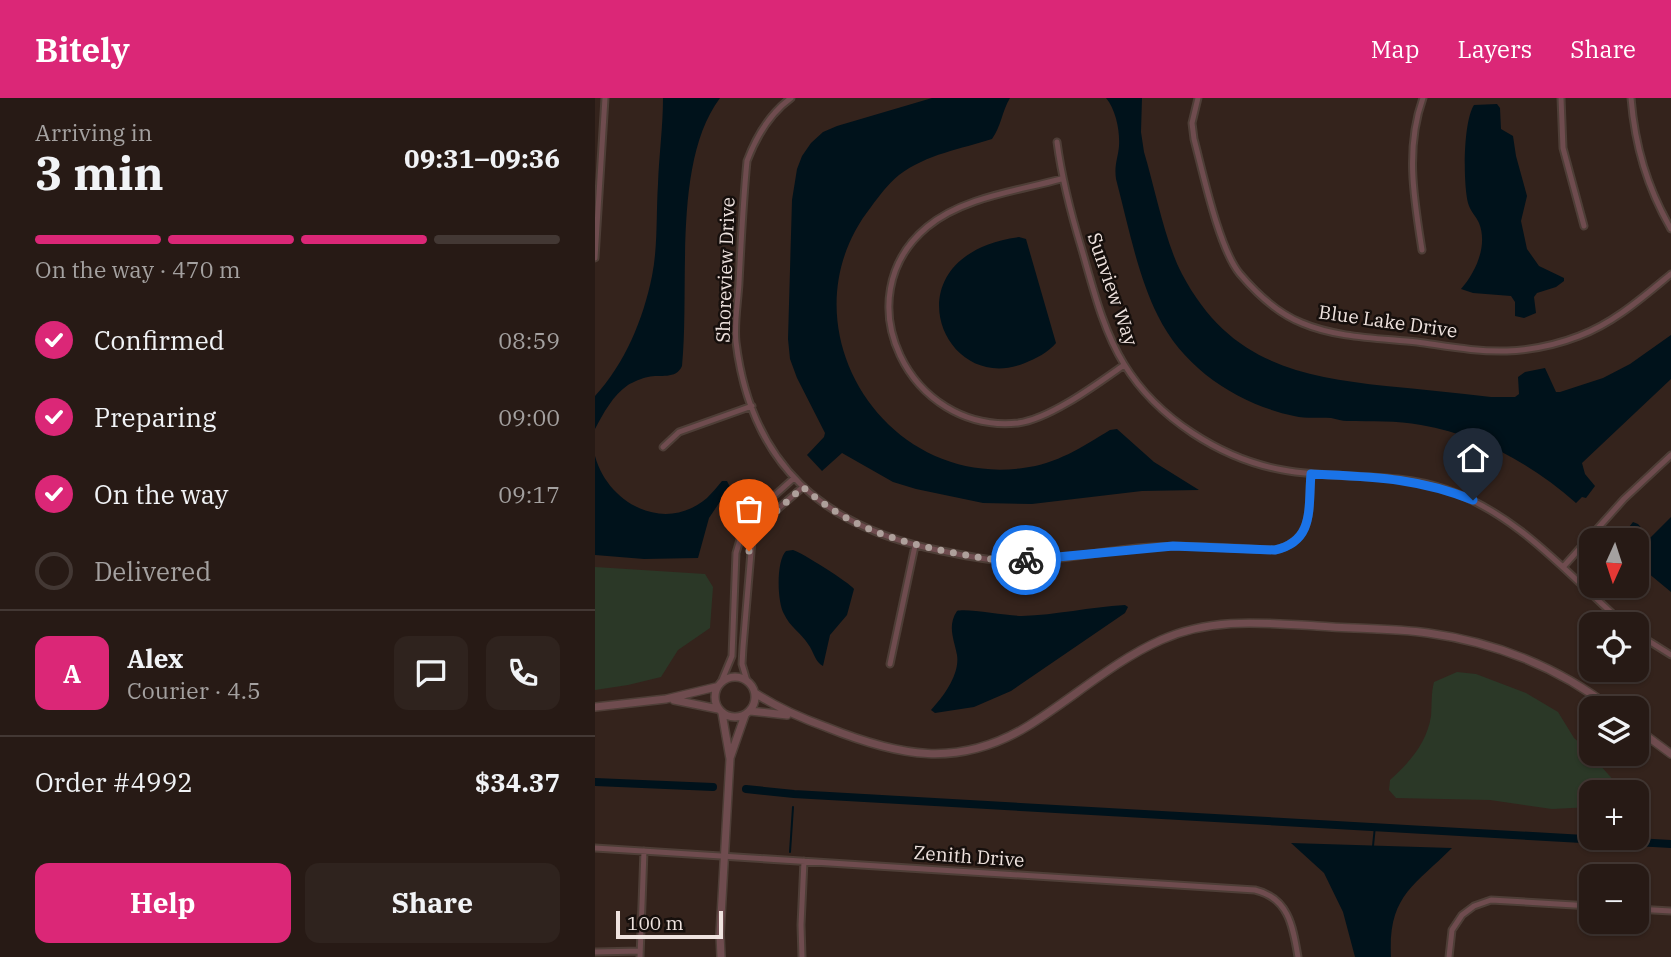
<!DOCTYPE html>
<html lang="en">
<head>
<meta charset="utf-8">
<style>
	:root { --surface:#271a15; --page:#2f231e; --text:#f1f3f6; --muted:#a4a1a0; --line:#433834; --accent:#db2777 }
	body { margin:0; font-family:"IBM Plex Serif",serif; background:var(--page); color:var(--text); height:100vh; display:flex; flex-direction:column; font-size:26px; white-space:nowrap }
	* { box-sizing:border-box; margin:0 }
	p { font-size:23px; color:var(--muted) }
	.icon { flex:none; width:38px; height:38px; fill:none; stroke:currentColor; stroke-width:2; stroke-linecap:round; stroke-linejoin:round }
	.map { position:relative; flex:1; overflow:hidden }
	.side { display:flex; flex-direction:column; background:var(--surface); width:595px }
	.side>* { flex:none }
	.needle { width:46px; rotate:183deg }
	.fabs { position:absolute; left:984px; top:430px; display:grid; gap:14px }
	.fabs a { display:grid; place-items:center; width:70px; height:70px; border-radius:14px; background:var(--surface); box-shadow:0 2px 5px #0004,0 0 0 2px var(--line); font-size:35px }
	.scale { position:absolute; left:21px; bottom:18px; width:107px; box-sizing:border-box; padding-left:7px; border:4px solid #efe3df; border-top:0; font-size:19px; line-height:24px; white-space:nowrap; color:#efe3df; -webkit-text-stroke:5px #160f0c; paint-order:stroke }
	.pin { position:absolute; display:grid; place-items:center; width:60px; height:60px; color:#fff; margin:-72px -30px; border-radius:50% 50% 50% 0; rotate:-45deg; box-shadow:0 0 7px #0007 }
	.pin .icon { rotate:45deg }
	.courier { position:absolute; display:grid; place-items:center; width:70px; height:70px; margin:-35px; border:5px solid #1a73e8; border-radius:50%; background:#fff; color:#222; box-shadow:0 2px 9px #0007 }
	.headline em { font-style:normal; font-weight:700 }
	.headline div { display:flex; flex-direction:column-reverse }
	.headline { display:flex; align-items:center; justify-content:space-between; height:119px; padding:0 35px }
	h1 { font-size:46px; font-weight:700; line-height:52px }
	.bar { display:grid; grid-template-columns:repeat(4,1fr); gap:10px 7px; align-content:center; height:84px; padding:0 35px }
	.bar i { height:9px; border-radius:5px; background:var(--line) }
	.bar .on { background:var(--accent) }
	.bar p { grid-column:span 4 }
	.line { display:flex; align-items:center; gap:18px; padding:0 35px; border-top:2px solid var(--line) }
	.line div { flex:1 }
	.round { display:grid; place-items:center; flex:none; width:74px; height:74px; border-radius:14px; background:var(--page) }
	ol { padding:0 35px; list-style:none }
	li { display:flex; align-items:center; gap:21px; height:77px }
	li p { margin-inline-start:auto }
	li .icon { padding:7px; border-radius:50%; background:var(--accent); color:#fff; stroke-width:4 }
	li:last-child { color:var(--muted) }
	li i { width:38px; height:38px; border:4px solid var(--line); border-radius:50% }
	.cta { display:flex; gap:14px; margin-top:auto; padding:14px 35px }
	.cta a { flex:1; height:80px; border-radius:14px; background:var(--accent); color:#fff; font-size:28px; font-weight:700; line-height:80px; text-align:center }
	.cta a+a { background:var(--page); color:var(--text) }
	header { display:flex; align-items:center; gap:42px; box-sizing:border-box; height:98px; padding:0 35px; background:var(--accent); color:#fff }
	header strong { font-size:33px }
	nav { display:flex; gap:38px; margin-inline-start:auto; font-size:24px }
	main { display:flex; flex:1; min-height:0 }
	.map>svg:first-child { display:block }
	.green { fill:#2b3827 }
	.water { fill:#00121b }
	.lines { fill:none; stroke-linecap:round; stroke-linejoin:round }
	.stream { stroke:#00121b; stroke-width:2 }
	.canal { stroke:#00121b; stroke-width:8 }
	.minor-casing { stroke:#4e3e37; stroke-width:9 }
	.tertiary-casing { stroke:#4e3e37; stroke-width:10 }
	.minor { stroke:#6f4c4f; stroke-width:5 }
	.tertiary { stroke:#6f4c4f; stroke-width:7 }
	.done { stroke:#aea09b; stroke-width:7; stroke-dasharray:0 12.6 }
	.route { stroke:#1a73e8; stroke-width:9 }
	.labels { text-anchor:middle; stroke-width:5; stroke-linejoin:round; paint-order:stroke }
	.street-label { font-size:19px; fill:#efe3df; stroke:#160f0c }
</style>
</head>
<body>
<header>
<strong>Bitely</strong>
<nav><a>Map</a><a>Layers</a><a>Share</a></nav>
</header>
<main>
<section class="side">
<div class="headline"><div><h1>3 min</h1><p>Arriving in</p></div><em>09:31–09:36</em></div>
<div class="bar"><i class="on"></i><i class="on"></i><i class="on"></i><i></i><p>On the way · 470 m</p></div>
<ol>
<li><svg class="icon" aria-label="check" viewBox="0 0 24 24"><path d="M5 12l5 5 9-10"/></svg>Confirmed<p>08:59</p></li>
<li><svg class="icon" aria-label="check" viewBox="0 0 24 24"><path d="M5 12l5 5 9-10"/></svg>Preparing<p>09:00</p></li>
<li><svg class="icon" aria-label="check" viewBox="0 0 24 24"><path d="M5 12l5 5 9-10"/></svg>On the way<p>09:17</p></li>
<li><i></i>Delivered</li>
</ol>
<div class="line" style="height:126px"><b class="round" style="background:var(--accent);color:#fff">A</b><div><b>Alex</b><p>Courier · 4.5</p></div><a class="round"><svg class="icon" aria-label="chat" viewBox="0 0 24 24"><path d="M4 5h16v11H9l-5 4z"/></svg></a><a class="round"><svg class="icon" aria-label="phone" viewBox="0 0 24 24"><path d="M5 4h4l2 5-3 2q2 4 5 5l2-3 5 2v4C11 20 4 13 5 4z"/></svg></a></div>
<div class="line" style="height:91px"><div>Order #4992</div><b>$34.37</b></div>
<div class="cta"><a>Help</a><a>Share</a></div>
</section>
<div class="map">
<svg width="1076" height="859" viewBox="0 0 1076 859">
	<rect width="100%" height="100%" fill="#34231c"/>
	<!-- green -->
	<path class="green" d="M0,469L110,476L118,489L115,530L83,552L66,579L33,587L0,592Z
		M862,574L881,576L931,595L963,614L979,640L1002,660L1004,666L1030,695H996V709L957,711L895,702L801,700L794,692L795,682C814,665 832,645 836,618C837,606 836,595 839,584Z"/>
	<!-- water -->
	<path class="water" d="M68,0H125C77,64 95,189 87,268C81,282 65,276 53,279C47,280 38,284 33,287C18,297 8,316 0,331V298C30,265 48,222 57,178C63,148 61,116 63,86C64,57 68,29 68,0Z
		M337,0H415C407,13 406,29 397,41C366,51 332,56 304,77C293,86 284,98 276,109C186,223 285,390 428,370C462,366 487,349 515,332L522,331L559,364L604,392L547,393L437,406L388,405L321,391L298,384L247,355L227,373L212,357L229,339L230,335L202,280L195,261L193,241L197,102L202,71L207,58L216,45L228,34L242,28Z
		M511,0H547L546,34L549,54C560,90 570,144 587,176C633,263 700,278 791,288C826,291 861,295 896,299H920L924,296L923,279L930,274L950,270L961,294H965L1008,280L1035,266L1076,237V281L987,365L990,376L1000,388L991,400L987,399L981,405C937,366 884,337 826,327C801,322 777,324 752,323C747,323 742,321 736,320C724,319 712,321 699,318C643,306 589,271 563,218C542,176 533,126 521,81C519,67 523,60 524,48C525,33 521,12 511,0Z
		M902,6L905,10L906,31L918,38L921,58L932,98L926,123L932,151L944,168L969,180V183L961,189L942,195L939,199L941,215L929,220L920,218V204L916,198L878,195L866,191C881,174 893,147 884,125C881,118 875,113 873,105C868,85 868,24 879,7Z
		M424,139L431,141L461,245C454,254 440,261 430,265C346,300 291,157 424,139Z
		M0,358C13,406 70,436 112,400C117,395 122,389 127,383H132L135,389L114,420L103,460L49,461L0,457Z
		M1076,419V494L1041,465V443H1023L1038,424L1043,426L1055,440Z
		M198,452C206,454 255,485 259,491L252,517L235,537L228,568C220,564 219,554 213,546C206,535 195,529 189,516C182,504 181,463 191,453Z
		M530,507L533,509L530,515L416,593L379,609L340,615L336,612C349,598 365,576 362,557C359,541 352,528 362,513C372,510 411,518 427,518C461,517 495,509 530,507Z
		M696,745L857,750C818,789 793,798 796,859H760L748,814L729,775Z"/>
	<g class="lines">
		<!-- stream -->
		<path class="stream" d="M778,748L780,728
			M195,754L198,709"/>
		<!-- canal -->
		<path class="canal" d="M0,684L118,689
			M151,691L199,696L1076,746"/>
		<!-- minor casing -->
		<g class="minor-casing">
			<path id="minor" d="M196,0C174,16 161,39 152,63C148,104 146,144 144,185C143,204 139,225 141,244C156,367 229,430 347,453C369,457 392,463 415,463C458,464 500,454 542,450C588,446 634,450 680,452C720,442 713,410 716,376
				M603,0L597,25L599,41C608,75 624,151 645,176C662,196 682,215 707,225C742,240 784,240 822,244C851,248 882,254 912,253C936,252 961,247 984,238C1019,225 1048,199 1076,176
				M966,0L968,50L989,128
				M1036,0C1040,48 1052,89 1076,131
				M462,44C467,82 476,116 487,152C498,190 508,232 529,266C562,320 626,361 688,372C741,382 798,373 850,391C925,417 973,477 1030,527
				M466,81C423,93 368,99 332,129C248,199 314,336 423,325C455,321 502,286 529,267
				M827,152C819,101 810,50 828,0
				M0,160L10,0
				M68,349L84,334L157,308
				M969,468L1029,401L1076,357
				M1041,535L1076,557
				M295,566L320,448
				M127,582L137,558L141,455L147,435L160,415L199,380
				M152,583L147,566L148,549L157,442L170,422L208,389
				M0,750L660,792C694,800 698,829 703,859
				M1041,811L1076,813
				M0,854L45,853
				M45,859L49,753
				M207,859L206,827L209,763
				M854,859L857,832L867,817L879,808L896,802L996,808"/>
		</g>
		<!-- tertiary casing -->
		<g class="tertiary-casing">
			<path id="tertiary" d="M120 599a20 20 0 1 1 40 0a20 20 0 1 1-40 0Z
				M160,595C183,610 206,620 231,629C303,658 363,671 433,628C478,600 519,563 566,542C617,519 669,525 722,528C759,531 797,530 833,535C899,544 964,569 1017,611
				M79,602L123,611
				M0,609L71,601L121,589
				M155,613L192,617
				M1041,630L1076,656
				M135,660L150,617
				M126,859L125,836L135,661L127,615"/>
		</g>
		<!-- minor -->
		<use href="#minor" class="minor"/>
		<!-- tertiary -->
		<use href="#tertiary" class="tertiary"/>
	</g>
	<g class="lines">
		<!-- done -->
		<path class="done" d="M154,453L162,431L208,389C252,428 298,443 355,454C380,459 405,464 431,462"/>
		<!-- route -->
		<path class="route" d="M431,462L578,448L680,452C720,443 713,410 716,376C776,379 820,379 878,402"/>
	</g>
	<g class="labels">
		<!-- street labels -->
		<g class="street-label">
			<text transform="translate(130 172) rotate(-88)" y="7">Shoreview Drive</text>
			<text transform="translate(518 191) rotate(71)" y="7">Sunview Way</text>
			<text transform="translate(793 223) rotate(8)" y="7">Blue Lake Drive</text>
			<text transform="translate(374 758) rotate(4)" y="7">Zenith Drive</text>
		</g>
	</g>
</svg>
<div class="fabs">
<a><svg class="needle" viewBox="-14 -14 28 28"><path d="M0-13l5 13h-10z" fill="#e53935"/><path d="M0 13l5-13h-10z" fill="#a4a1a0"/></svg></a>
<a><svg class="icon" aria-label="locate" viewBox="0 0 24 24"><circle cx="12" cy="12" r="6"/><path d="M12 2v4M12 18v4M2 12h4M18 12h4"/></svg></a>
<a><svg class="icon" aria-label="layers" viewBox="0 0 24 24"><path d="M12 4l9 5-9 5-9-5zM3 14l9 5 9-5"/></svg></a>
<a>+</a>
<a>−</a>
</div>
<div class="scale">100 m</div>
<div class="pin" style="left:154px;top:453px;background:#ea580c"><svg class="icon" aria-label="bag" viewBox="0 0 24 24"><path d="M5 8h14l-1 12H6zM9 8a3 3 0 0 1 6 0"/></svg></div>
<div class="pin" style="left:878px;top:402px;background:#1f2937"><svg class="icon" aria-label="home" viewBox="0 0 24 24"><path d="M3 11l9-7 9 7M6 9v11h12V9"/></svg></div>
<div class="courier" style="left:431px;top:462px"><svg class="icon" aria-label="bike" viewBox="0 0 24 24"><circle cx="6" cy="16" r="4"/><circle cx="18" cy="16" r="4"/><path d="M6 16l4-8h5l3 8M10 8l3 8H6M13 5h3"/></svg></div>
</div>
</main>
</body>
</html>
